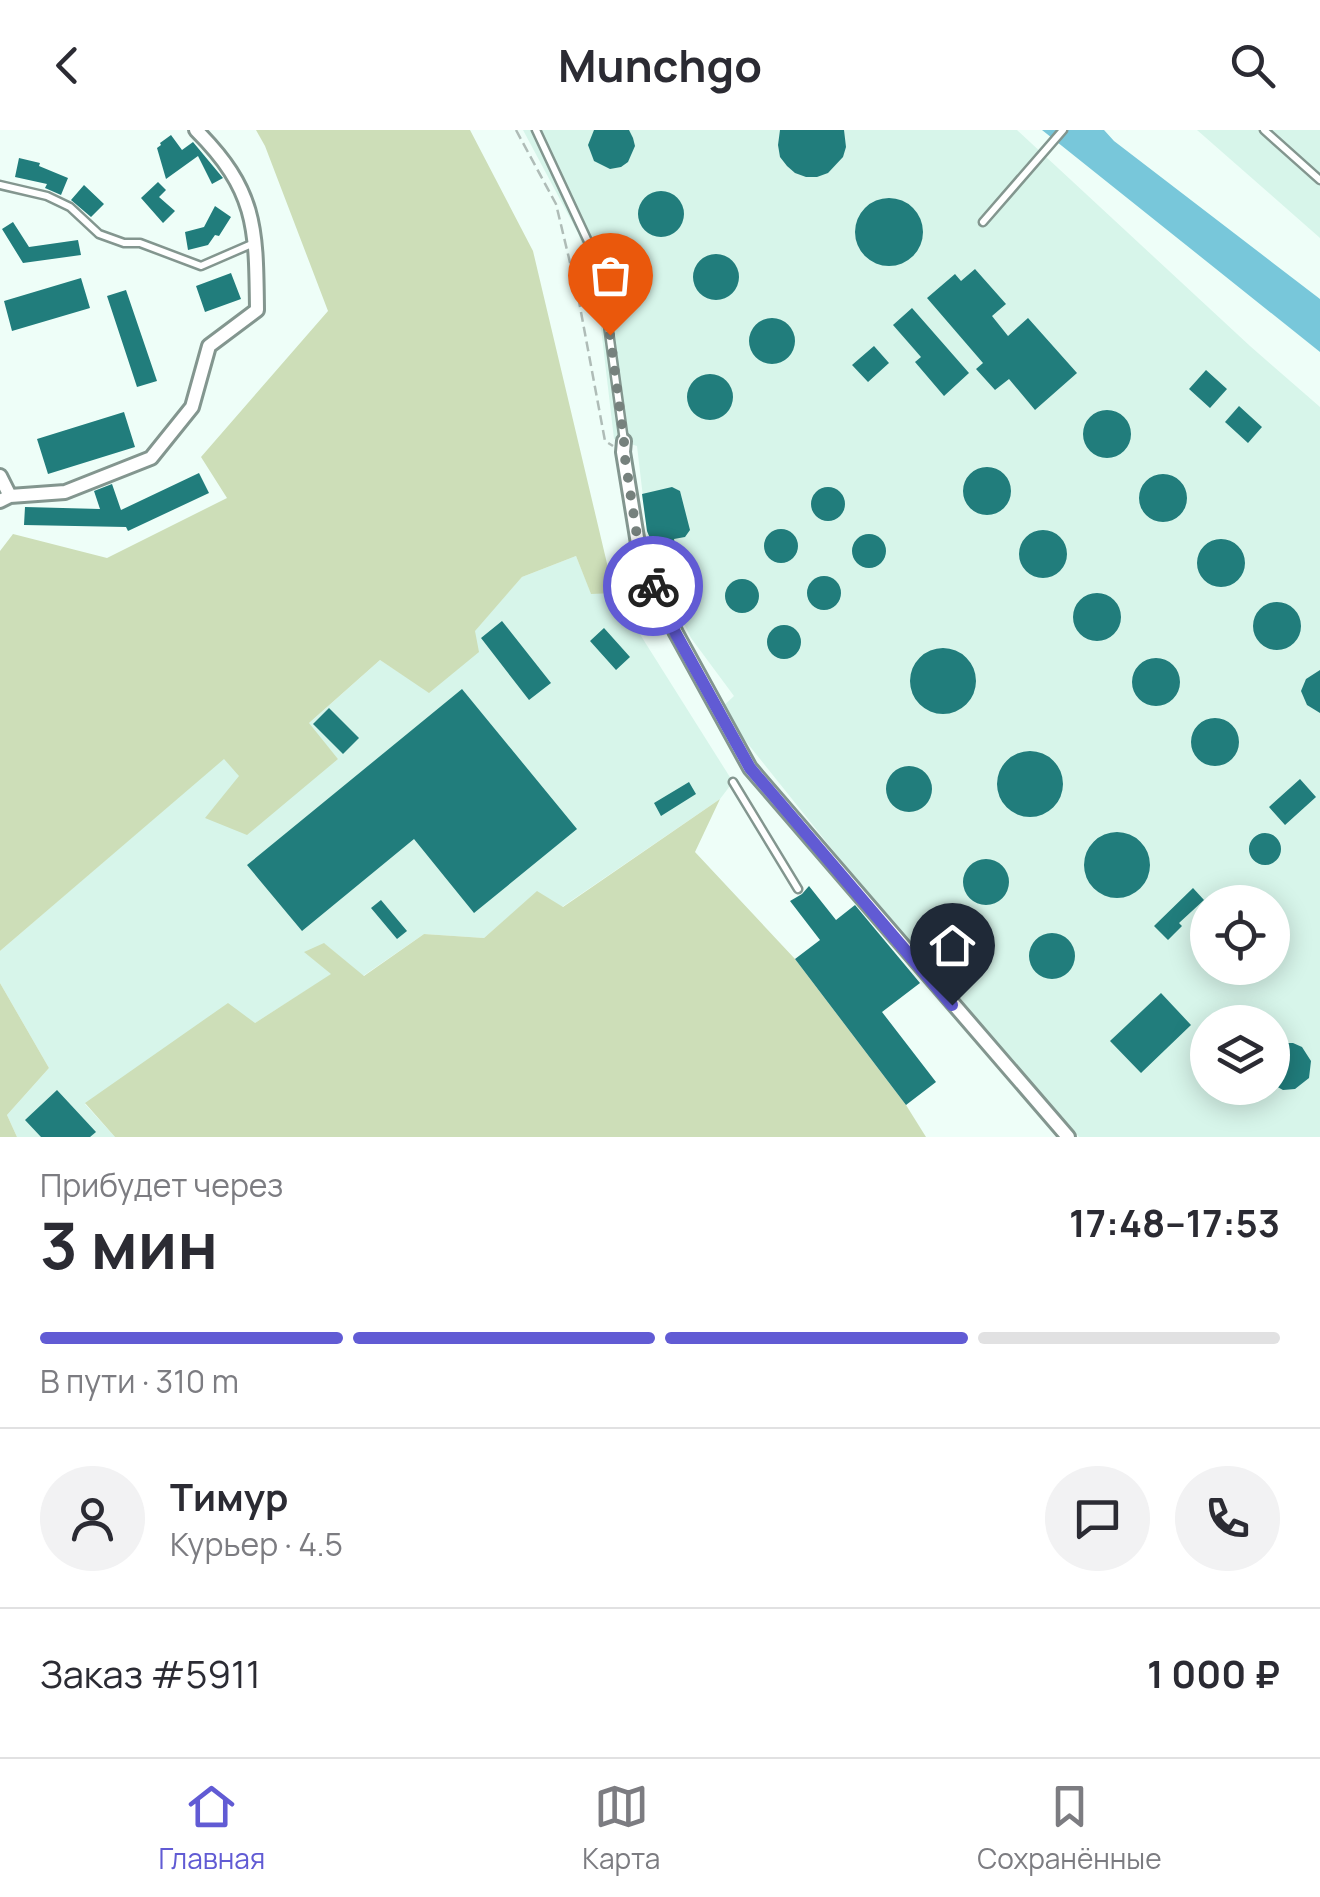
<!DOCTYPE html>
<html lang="ru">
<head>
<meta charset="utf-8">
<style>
	:root { --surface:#fff; --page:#f2f2f3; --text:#2b2b33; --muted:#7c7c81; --line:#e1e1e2; --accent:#615bd4 }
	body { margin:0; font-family:Manrope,sans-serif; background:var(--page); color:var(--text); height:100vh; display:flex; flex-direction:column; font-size:38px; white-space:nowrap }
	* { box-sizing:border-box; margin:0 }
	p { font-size:32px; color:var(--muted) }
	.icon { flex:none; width:55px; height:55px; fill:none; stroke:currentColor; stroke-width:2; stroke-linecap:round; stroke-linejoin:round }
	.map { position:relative; height:1007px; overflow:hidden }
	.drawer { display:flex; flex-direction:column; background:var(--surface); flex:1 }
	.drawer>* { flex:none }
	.fabs { position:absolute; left:1190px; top:755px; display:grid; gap:20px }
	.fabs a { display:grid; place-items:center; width:100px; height:100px; border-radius:50%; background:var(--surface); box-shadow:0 5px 25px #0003; font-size:50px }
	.pin { position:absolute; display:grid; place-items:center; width:85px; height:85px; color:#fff; margin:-102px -42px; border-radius:50% 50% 50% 0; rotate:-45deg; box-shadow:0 0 10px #0007 }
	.pin .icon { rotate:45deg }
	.courier { position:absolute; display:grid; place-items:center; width:100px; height:100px; margin:-50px; border:8px solid #615bd4; border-radius:50%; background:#fff; color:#222; box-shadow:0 2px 12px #0007 }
	.summary em { font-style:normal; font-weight:700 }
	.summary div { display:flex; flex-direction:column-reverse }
	.summary { display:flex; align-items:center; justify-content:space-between; height:170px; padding:0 40px }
	h1 { font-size:65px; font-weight:700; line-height:75px }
	.bar { display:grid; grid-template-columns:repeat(4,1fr); gap:15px 10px; align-content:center; height:120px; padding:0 40px }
	.bar i { height:12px; border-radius:8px; background:var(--line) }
	.bar .on { background:var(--accent) }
	.bar p { grid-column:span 4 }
	.line { display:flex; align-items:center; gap:25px; padding:0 40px; border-top:2px solid var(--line) }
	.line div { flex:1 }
	.round { display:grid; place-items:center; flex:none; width:105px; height:105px; border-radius:52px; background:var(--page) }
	header { display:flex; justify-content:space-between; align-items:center; height:130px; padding:0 40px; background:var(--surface); font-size:45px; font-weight:700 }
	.dock { display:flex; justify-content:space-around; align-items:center; height:140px; border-top:2px solid var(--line); background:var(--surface); font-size:28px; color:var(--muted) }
	.dock a { display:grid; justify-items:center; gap:5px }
	.dock .on { color:var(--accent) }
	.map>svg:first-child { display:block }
	.built { fill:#d7f5ea; fill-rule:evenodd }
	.green { fill:#cddeb8 }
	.water { fill:#78c7da }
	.building { fill:#217d7c }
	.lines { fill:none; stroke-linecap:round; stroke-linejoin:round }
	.service-casing { stroke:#83968f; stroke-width:11 }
	.minor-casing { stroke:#83968f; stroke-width:18 }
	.path { stroke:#afbcb7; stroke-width:2.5; stroke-dasharray:10 5; stroke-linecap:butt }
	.service { stroke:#fff; stroke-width:6 }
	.minor { stroke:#fff; stroke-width:12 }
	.done { stroke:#76817d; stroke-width:10; stroke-dasharray:0 18 }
	.route { stroke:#615bd4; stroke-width:12 }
</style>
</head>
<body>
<header><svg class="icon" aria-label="back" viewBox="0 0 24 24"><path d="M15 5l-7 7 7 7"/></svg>Munchgo<svg class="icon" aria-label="search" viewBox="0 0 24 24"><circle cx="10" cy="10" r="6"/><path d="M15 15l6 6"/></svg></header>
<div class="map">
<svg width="1320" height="1007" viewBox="0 0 1320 1007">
	<rect width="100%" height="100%" fill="#eefef8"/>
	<!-- built -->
	<path class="built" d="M523,0H1017L1250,216L1320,277V1007H1079L888,789L720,579L734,566L691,508L684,494L685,456L663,452L658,428L647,401L637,316L614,309L596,155L578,103ZM1208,772H1272V838H1208ZM1208,892H1272V958H1208Z
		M1197,0H1320V108Z
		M576,426L591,463H614L733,652L720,669L562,777L537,762L484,808L424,804L363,846L325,814L306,822L332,844L255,893L85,974L115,1007H17L7,985L49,938L0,853V821L224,628L239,645L338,629L308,594L380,530L429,562L474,501L522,447Z"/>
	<!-- green -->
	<path class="green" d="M256,0H470L533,121L614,463L591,464L576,426L522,447L475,501L479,522L429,563L380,530L309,593L338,629L247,705L205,688L239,646L224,629L0,821V421L13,404L107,428L227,368L201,327L328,181L265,16Z
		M720,669L695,722L795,829L906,975L926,1007H115L85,973L228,873L255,893L331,844L304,822L324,813L364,846L424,804L484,808L537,761L563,777Z
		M0,853L49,938L7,985L17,1007H0Z"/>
	<!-- water -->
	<path class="water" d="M1042,0H1104L1114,11L1320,169V222Z"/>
	<!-- building -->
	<path class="building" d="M594,0H629L633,8L635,16L628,32L621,37L610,39L594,31L588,15Z
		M780,0H844L846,17L843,27L828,43L817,47H806L795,43L787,36L780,27L778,15Z
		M171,5L182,20L193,12L223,48L212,54L198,26L166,49L157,18L161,15L160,13Z
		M19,28L40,33L39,36L68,48L61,65L45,58L47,54L15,47Z
		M158,52L166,60L159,67L175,81L163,93L141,68Z
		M84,55L104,74L91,87L71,70Z
		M638 84a23 23 0 1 1 46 0a23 23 0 1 1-46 0Z
		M855 102a34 34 0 1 1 68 0a34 34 0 1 1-68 0Z
		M215,76L231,87L219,106L215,105L208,115L188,120L185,102L204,97Z
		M13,92L29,117L78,110L81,125L23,133L2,99Z
		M693 147a23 23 0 1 1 46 0a23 23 0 1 1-46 0Z
		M975,139L1006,174L992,186L1008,206L1028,188L1077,243L1035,280L1009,249L995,260L976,239L983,233L927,168L955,144L961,151Z
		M231,143L241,169L205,182L196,156Z
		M81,148L90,178L12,201L4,171Z
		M126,160L157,251L137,257L107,166Z
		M912,178L969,243L944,266L915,232L921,227L893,195Z
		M749 211a23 23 0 1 1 46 0a23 23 0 1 1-46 0Z
		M874,216L889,233L868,252L852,235Z
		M1206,240L1227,259L1210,278L1189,259Z
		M687 267a23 23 0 1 1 46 0a23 23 0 1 1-46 0Z
		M1239,276L1262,297L1248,313L1225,292Z
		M1083 304a24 24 0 1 1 48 0a24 24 0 1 1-48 0Z
		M124,282L135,317L48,344L37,309Z
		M963 361a24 24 0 1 1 48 0a24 24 0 1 1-48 0Z
		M199,343L209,363L128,401L126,397L24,395L25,377L100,379L94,361L112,354L121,380Z
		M1139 368a24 24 0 1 1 48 0a24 24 0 1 1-48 0Z
		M672,357L680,361L690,400L685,407L674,409L677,425L658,428L647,401L642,364Z
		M811 374a17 17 0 1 1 34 0a17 17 0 1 1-34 0Z
		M764 416a17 17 0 1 1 34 0a17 17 0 1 1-34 0Z
		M1019 424a24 24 0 1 1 48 0a24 24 0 1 1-48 0Z
		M852 421a17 17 0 1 1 34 0a17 17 0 1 1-34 0Z
		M1197 433a24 24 0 1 1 48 0a24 24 0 1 1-48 0Z
		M807 463a17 17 0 1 1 34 0a17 17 0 1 1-34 0Z
		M725 466a17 17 0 1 1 34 0a17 17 0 1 1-34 0Z
		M1073 487a24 24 0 1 1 48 0a24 24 0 1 1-48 0Z
		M1253 496a24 24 0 1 1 48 0a24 24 0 1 1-48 0Z
		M502,491L551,553L529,570L481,508Z
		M767 512a17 17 0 1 1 34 0a17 17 0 1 1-34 0Z
		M604,498L630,527L616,540L590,511Z
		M910 551a33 33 0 1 1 66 0a33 33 0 1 1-66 0Z
		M1132 552a24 24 0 1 1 48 0a24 24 0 1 1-48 0Z
		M1320,540V583L1307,575L1301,561L1306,549Z
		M462,559L577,699L474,783L414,709L302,801L247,735Z
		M329,578L359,608L343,624L313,594Z
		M1191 612a24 24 0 1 1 48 0a24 24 0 1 1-48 0Z
		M997 654a33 33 0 1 1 66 0a33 33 0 1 1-66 0Z
		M886 659a23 23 0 1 1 46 0a23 23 0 1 1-46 0Z
		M1300,649L1316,667L1285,695L1269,677Z
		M689,652L696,664L661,686L654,673Z
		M1084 735a33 33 0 1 1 66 0a33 33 0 1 1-66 0Z
		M1249 719a16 16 0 1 1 32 0a16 16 0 1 1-32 0Z
		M963 752a23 23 0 1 1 46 0a23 23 0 1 1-46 0Z
		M809,756L836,790L855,775L920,853L882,882L936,952L906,975L795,829L820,810L790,771L802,764Z
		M1193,758L1204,770L1179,793L1182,796L1168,810L1154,796Z
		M381,770L407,801L397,809L371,778Z
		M1029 826a23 23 0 1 1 46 0a23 23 0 1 1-46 0Z
		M1161,863L1191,895L1141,943L1110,911Z
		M1284,913H1293L1302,917L1311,931L1309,948L1295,959L1283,960L1272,954V918Z
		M57,960L96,1002L90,1007H41L25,990Z"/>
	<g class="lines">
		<!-- service casing -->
		<g class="service-casing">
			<path id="service" d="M536,0L600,137L624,311
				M1264,0L1320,50
				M0,55L47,66L70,77L99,104L124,113H140L201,136L254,113
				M983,92L1063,0
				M733,652L798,759"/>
		</g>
		<!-- minor casing -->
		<g class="minor-casing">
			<path id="minor" d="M624,311L623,322L641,432L676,503L750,638L1068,1007
				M0,346L10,366
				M0,371L10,366L65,362L151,328L192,277L209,216L257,180C256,98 257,61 196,0"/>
		</g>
		<!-- path -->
		<path class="path" d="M516,0L556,74L578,166L605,311L613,316"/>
		<!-- service -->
		<use href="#service" class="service"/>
		<!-- minor -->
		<use href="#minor" class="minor"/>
	</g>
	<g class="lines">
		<!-- done -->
		<path class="done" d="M610,205L624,311V322L641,432L653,456"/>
		<!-- route -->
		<path class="route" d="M653,456L676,504L750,638L952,875"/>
	</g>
</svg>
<div class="fabs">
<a><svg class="icon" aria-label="locate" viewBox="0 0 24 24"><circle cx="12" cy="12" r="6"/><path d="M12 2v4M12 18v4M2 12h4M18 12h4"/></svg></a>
<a><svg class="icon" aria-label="layers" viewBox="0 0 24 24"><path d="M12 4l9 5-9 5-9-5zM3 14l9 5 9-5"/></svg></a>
</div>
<div class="pin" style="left:610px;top:205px;background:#ea580c"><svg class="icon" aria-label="bag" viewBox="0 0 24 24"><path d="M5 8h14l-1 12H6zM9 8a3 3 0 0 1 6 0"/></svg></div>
<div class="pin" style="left:952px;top:875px;background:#1f2937"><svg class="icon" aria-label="home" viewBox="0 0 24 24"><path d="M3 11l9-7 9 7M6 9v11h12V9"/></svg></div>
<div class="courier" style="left:653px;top:456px"><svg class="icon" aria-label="bike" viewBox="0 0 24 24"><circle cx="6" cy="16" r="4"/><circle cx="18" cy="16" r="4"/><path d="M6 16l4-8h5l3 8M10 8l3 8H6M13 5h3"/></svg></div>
</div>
<section class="drawer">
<div class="summary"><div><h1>3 мин</h1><p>Прибудет через</p></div><em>17:48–17:53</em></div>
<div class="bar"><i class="on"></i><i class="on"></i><i class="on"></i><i></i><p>В пути · 310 m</p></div>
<div class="line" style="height:180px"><a class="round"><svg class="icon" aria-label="person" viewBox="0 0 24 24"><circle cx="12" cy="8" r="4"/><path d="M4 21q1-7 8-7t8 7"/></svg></a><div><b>Тимур</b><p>Курьер · 4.5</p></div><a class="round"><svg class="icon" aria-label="chat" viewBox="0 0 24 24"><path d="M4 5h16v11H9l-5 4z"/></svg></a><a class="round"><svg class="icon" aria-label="phone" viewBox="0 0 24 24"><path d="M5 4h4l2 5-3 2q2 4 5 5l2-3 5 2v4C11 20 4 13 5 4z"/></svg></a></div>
<div class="line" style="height:130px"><div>Заказ #5911</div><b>1 000 ₽</b></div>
</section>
<nav class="dock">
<a class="on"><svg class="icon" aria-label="home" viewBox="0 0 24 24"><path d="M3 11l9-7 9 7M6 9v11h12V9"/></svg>Главная</a>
<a><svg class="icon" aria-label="map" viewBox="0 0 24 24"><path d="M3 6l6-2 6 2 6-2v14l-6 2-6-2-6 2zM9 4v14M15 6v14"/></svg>Карта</a>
<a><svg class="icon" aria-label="saved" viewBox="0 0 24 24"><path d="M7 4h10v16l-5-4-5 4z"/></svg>Сохранённые</a>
</nav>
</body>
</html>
